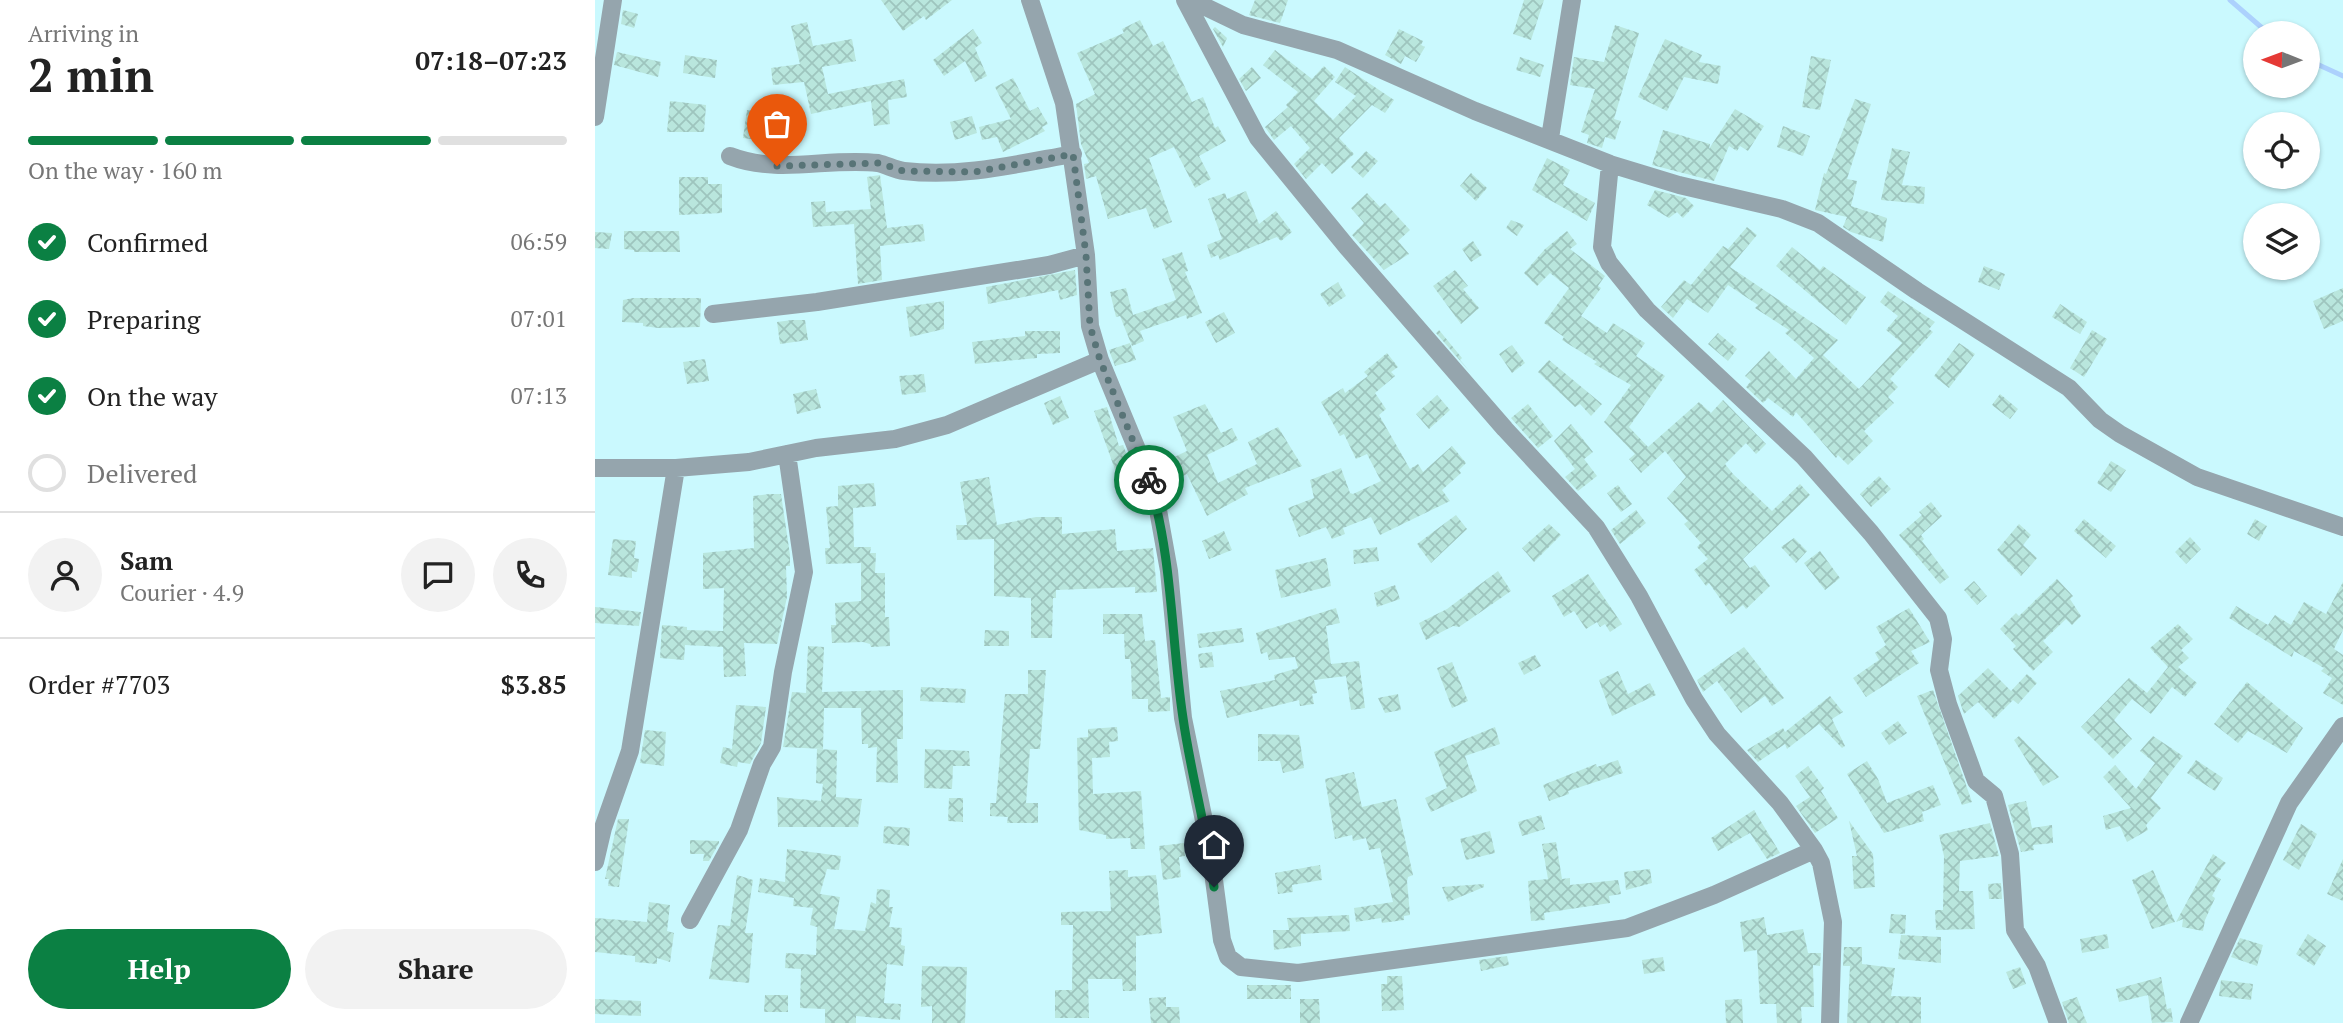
<!DOCTYPE html>
<html lang="en">
<head>
<meta charset="utf-8">
<style>
	:root { --surface:#fff; --page:#f2f2f2; --text:#222; --muted:#767676; --line:#e0e0e0; --accent:#0b8043 }
	body { margin:0; font-family:"PT Serif",serif; background:var(--page); color:var(--text); height:100vh; display:flex; flex-direction:column; font-size:26px; white-space:nowrap }
	* { box-sizing:border-box; margin:0 }
	p { font-size:23px; color:var(--muted) }
	.icon { flex:none; width:38px; height:38px; fill:none; stroke:currentColor; stroke-width:2; stroke-linecap:round; stroke-linejoin:round }
	.map { position:relative; flex:1; overflow:hidden }
	.side { display:flex; flex-direction:column; background:var(--surface); width:595px }
	.side>* { flex:none }
	.needle { width:46px; rotate:271deg }
	.fabs { position:absolute; left:1648px; top:21px; display:grid; gap:14px }
	.fabs a { display:grid; place-items:center; width:77px; height:77px; border-radius:50%; background:var(--surface); box-shadow:0 2px 5px #0004; font-size:35px }
	.pin { position:absolute; display:grid; place-items:center; width:60px; height:60px; color:#fff; margin:-72px -30px; border-radius:50% 50% 50% 0; rotate:-45deg; box-shadow:0 0 7px #0007 }
	.pin .icon { rotate:45deg }
	.courier { position:absolute; display:grid; place-items:center; width:70px; height:70px; margin:-35px; border:5px solid #0b8043; border-radius:50%; background:#fff; color:#222; box-shadow:0 2px 9px #0007 }
	.summary em { font-style:normal; font-weight:700 }
	.summary div { display:flex; flex-direction:column-reverse }
	.summary { display:flex; align-items:center; justify-content:space-between; height:119px; padding:0 28px }
	h1 { font-size:46px; font-weight:700; line-height:52px }
	.bar { display:grid; grid-template-columns:repeat(4,1fr); gap:10px 7px; align-content:center; height:84px; padding:0 28px }
	.bar i { height:9px; border-radius:5px; background:var(--line) }
	.bar .active { background:var(--accent) }
	.bar p { grid-column:span 4 }
	.line { display:flex; align-items:center; gap:18px; padding:0 28px; border-top:2px solid var(--line) }
	.line div { flex:1 }
	.round { display:grid; place-items:center; flex:none; width:74px; height:74px; border-radius:37px; background:var(--page) }
	ol { padding:0 28px; list-style:none }
	li { display:flex; align-items:center; gap:21px; height:77px }
	li p { margin-inline-start:auto }
	li .icon { padding:7px; border-radius:50%; background:var(--accent); color:#fff; stroke-width:4 }
	li:last-child { color:var(--muted) }
	li i { width:38px; height:38px; border:4px solid var(--line); border-radius:50% }
	.button { display:flex; gap:14px; margin-top:auto; padding:14px 28px }
	.button a { flex:1; height:80px; border-radius:42px; background:var(--accent); color:#fff; font-size:28px; font-weight:700; line-height:80px; text-align:center }
	.button a+a { background:var(--page); color:var(--text) }
	main { display:flex; flex:1; min-height:0 }
	.map>svg:first-child { display:block }
	.lines { fill:none; stroke-linecap:round; stroke-linejoin:round }
	.stream { stroke:#acd1fd; stroke-width:5 }
	.building { fill:url(#building-cross-hatch) }
	.minor { stroke:#95a5ad; stroke-width:18 }
	.done { stroke:#587477; stroke-width:7; stroke-dasharray:0 12.6 }
	.route { stroke:#0b8043; stroke-width:9 }
</style>
</head>
<body>
<main>
<section class="side">
<div class="summary"><div><h1>2 min</h1><p>Arriving in</p></div><em>07:18–07:23</em></div>
<div class="bar"><i class="active"></i><i class="active"></i><i class="active"></i><i></i><p>On the way · 160 m</p></div>
<ol>
<li><svg class="icon" aria-label="check" viewBox="0 0 24 24"><path d="M5 12l5 5 9-10"/></svg>Confirmed<p>06:59</p></li>
<li><svg class="icon" aria-label="check" viewBox="0 0 24 24"><path d="M5 12l5 5 9-10"/></svg>Preparing<p>07:01</p></li>
<li><svg class="icon" aria-label="check" viewBox="0 0 24 24"><path d="M5 12l5 5 9-10"/></svg>On the way<p>07:13</p></li>
<li><i></i>Delivered</li>
</ol>
<div class="line" style="height:126px"><a class="round"><svg class="icon" aria-label="person" viewBox="0 0 24 24"><circle cx="12" cy="8" r="4"/><path d="M4 21q1-7 8-7t8 7"/></svg></a><div><b>Sam</b><p>Courier · 4.9</p></div><a class="round"><svg class="icon" aria-label="chat" viewBox="0 0 24 24"><path d="M4 5h16v11H9l-5 4z"/></svg></a><a class="round"><svg class="icon" aria-label="phone" viewBox="0 0 24 24"><path d="M5 4h4l2 5-3 2q2 4 5 5l2-3 5 2v4C11 20 4 13 5 4z"/></svg></a></div>
<div class="line" style="height:91px"><div>Order #7703</div><b>$3.85</b></div>
<div class="button"><a>Help</a><a>Share</a></div>
</section>
<div class="map">
<svg width="1748" height="1023" viewBox="0 0 1748 1023">
	<defs>
		<pattern id="building-cross-hatch" width="8" height="8" patternUnits="userSpaceOnUse" patternTransform="scale(1.75)"><rect width="8" height="8" fill="#b9e6dd"/><path d="M0 0l8 8M0 8l8-8" fill="none" stroke="#9ec5be"/></pattern>
	</defs>
	<rect width="100%" height="100%" fill="#caf9fe"/>
	<g class="lines">
		<!-- stream -->
		<path class="stream" d="M1635,0L1673,33
			M1713,60L1748,76"/>
	</g>
	<!-- building -->
	<path class="building" d="M286,0H357L331,20L329,16L308,31Z
		M660,0H693L685,23L654,15Z
		M929,0H949L936,40L918,34Z
		M28,10L43,14L39,28L26,24Z
		M545,20L558,46L568,41L597,102L608,97L620,128L623,126L631,141L604,156L616,179L600,188L579,147L554,158L577,222L559,229L551,208L513,219L501,176L491,179L489,164L494,163L486,144L481,104L500,94L482,53L529,33L527,29Z
		M212,22L218,46L257,39L261,61L227,67L233,94L309,79L312,97L293,100L295,124L279,126L276,101L216,114L209,82L178,85L176,68L205,64L196,26Z
		M1020,25L1044,33L1019,119L1026,121L1020,140L1010,137L1007,148L992,143L994,135L986,132L1000,89L975,85L979,57L1009,62Z
		M620,27L632,38L628,47L618,29Z
		M378,29L387,43L380,48L392,76L380,82L370,61L349,76L338,60Z
		M804,29L828,41L826,45L830,47L821,62L810,56L806,64L790,55Z
		M1070,39L1107,55L1104,62L1126,66L1123,84L1089,77L1072,111L1043,97Z
		M680,50L717,79L729,66L740,77L719,101L738,120L761,96L740,82L750,67L799,100L790,113L777,105L744,138L759,154L737,174L727,163L711,179L699,164L715,148L696,126L679,140L670,127L693,107L691,105L703,92L668,65Z
		M22,52L66,62L63,77L19,65Z
		M90,55L122,60L120,78L88,73Z
		M1216,56L1236,60L1225,110L1207,107Z
		M925,57L949,65L945,77L921,70Z
		M657,67L666,78L651,91L644,79Z
		M418,78L435,111L443,107L453,124L447,127L450,131L408,152L402,137L387,140L384,127L416,119L400,87Z
		M1260,99L1276,104L1252,179L1262,181L1256,206L1292,218L1288,242L1256,232L1248,227L1252,217L1220,210L1229,173L1231,174Z
		M75,101L111,105L109,132H72Z
		M1140,109L1169,126L1153,151L1145,146L1142,151L1134,146L1119,181L1057,165L1068,130L1115,144L1114,149Z
		M152,110L169,112L170,141L148,138Z
		M377,116L382,133L360,140L355,122Z
		M1188,126L1215,136L1208,156L1182,147Z
		M1297,148L1315,152L1307,185L1330,187L1329,204L1286,200Z
		M771,151L783,161L768,178L756,167Z
		M952,158L975,170L968,185L1000,203L992,221L937,190Z
		M876,173L892,188L881,201L865,186Z
		M285,175L292,228L328,224L330,241L285,246L287,280L263,284L259,224L218,227L216,202L230,201L231,212L276,209L272,177Z
		M84,177H113V184H127V213L84,215Z
		M1060,190L1091,198L1099,206L1088,218L1082,212L1074,218L1052,205Z
		M651,191L664,224L681,211L697,232L686,241L682,237L625,260L623,255L616,258L612,245L627,239L613,199L630,193L632,199Z
		M772,193L785,207L790,203L815,230L803,241L814,254L789,270L757,235L769,223L756,208Z
		M916,220L929,225L922,236L911,228Z
		M1152,227L1162,235L1135,267L1243,340L1228,355L1264,389L1307,343L1291,330L1303,316L1285,302L1293,291L1340,322L1334,329L1338,332L1295,379L1303,387L1293,397L1299,403L1269,431L1278,441L1253,465L1243,455L1241,458L1201,412L1198,417L1173,398L1168,403L1151,387L1156,381L1150,376L1174,351L1201,379L1219,358L1190,333L1194,330L1160,308L1163,305L1133,285L1113,313L1092,299L1078,318L1066,307L1089,280L1096,285L1128,246L1133,249Z
		M29,231H84L85,252H39V250L29,249Z
		M972,231L982,244L975,249L1010,276L1003,286L1006,288L986,316L1012,333L1018,323L1050,343L1041,356L1070,376L1034,427L1053,447L1104,402L1116,413L1128,400L1171,444L1161,454L1151,443L1130,464L1138,474L1177,511L1205,484L1215,495L1148,559L1155,568L1160,565L1175,586L1151,609L1148,605L1136,614L1114,583L1111,586L1099,570L1113,559L1102,547L1106,543L1089,524L1093,521L1072,498L1091,477L1070,451L1046,473L1034,459L1040,454L1009,422L1036,385L999,364L1002,362L967,340L969,337L949,323L974,288L955,273L942,286L929,273L950,249Z
		M0,232L17,233L14,249L0,248Z
		M878,241L887,255L876,262L867,249Z
		M1197,247L1225,270L1228,266L1271,297L1251,325L1181,266Z
		M587,252L593,271L590,272L607,313L592,319L591,315L545,331L549,341L537,346L525,316L521,317L515,292L531,288L538,315L581,300L567,259Z
		M1389,266L1410,274L1404,290L1383,282Z
		M480,270L482,295L465,300L463,290L393,304L391,287Z
		M860,270L873,286L868,289L884,308L866,324L838,286Z
		M743,282L751,296L734,307L725,294Z
		M1748,288V321L1729,329L1718,301Z
		M38,298H106L105,327L63,328L48,326V323L27,322L28,300Z
		M349,301V329L315,337L311,307Z
		M1465,304L1492,322L1485,334L1457,317Z
		M629,312L640,333L621,343L610,322Z
		M197,320H210L213,340L185,344L182,322Z
		M844,330L867,358L865,360L876,373L841,333Z
		M1497,330L1512,339L1489,377L1475,368Z
		M430,331H465V353L442,354V358L380,364L377,342L430,336Z
		M1123,333L1142,349L1133,361L1113,344Z
		M535,343L541,360L520,366L514,350Z
		M1364,343L1380,354L1354,388L1339,376Z
		M917,345L930,363L917,373L904,354Z
		M792,353L803,367L796,372L800,376L780,393L791,409L784,415L815,469L823,464L828,472L857,446L871,463L864,470L866,473L847,490L855,501L785,535L776,517L748,528L750,534L737,539L731,527L704,537L693,508L719,498L715,480L746,468L755,493L758,494L786,481L772,454L761,459L749,434L745,436L726,402L748,388L750,393L773,376L769,372Z
		M110,359L114,381L92,384L88,362Z
		M954,360L1007,404L996,416L985,404L980,407L943,372Z
		M329,374L331,392L307,395L304,376Z
		M221,389L226,408L202,414L198,394Z
		M1405,394L1423,409L1415,419L1397,405Z
		M842,395L855,410L834,429L821,414Z
		M465,396L474,418L458,425L449,403Z
		M610,404L626,433L637,428L643,440L612,455L623,483L662,464L653,442L683,427L707,466L650,488L653,494L612,516L592,474L584,478L575,459L592,451L578,417Z
		M933,404L958,436L943,448L916,418Z
		M512,407L524,446L528,445L544,486L528,492L499,411Z
		M976,424L998,452L989,459L1002,476L983,491L970,477L980,469L959,441Z
		M1516,461L1531,470L1516,492L1502,483Z
		M1284,476L1296,489L1276,507L1265,494Z
		M394,477L402,525L441,517H467V534L520,529L522,551L558,548L562,592L540,593V587L461,590V598H458L457,638H436V598L399,596V539L362,540L361,525H372L365,482Z
		M279,483L281,506L258,508L259,547H276L275,553H281L280,573H290V617H294L295,646L276,647L275,644L268,642L237,643L236,625H241L240,603L266,601V563L231,564L230,548H235L231,507L243,506V486Z
		M1023,485L1037,504L1026,512L1012,493Z
		M174,494H186L195,555V566H191L192,597L182,644L149,643L151,676L129,677L128,647L90,645L89,660L65,658L67,625L92,627V630L128,631L129,588L108,589V553L159,548L158,496Z
		M1336,502L1347,516L1326,535L1329,539L1327,541L1354,577L1345,584L1304,535L1327,515L1324,512Z
		M1041,510L1051,523L1025,544L1016,530Z
		M861,515L872,529L836,563L822,544Z
		M1489,519L1521,546L1511,558L1479,531Z
		M1660,519L1672,526L1664,541L1652,534Z
		M954,524L966,535L939,562L927,548Z
		M1424,524L1436,535L1428,545L1442,558L1426,576L1402,550Z
		M629,531L637,550L614,559L607,541Z
		M1595,537L1606,549L1591,564L1580,552Z
		M1199,538L1212,551L1201,563L1186,547Z
		M18,539L41,541L39,558L44,559L42,572L37,571V578L13,575Z
		M782,547L784,561L759,564L758,550Z
		M1225,551L1245,578L1230,590L1209,563Z
		M731,558L736,586L686,598L680,570Z
		M903,571L916,591L864,627L858,626L831,640L824,623L852,609Z
		M993,574L1027,624L1015,632L1010,624L1005,627L1002,622L991,629L979,611L969,617L957,596Z
		M1462,579L1478,596L1475,599L1486,616L1477,625L1471,619L1448,641L1458,652L1438,671L1418,649L1421,646L1405,629L1421,613L1424,616Z
		M1379,581L1392,596L1382,605L1369,590Z
		M1748,582V630L1739,649L1748,655V705L1728,693L1737,678L1726,671L1729,668L1699,651L1697,657L1634,618L1641,606L1673,625L1680,615L1696,625L1709,602L1731,614Z
		M800,585L805,599L782,607L779,593Z
		M0,607L46,612L44,626L0,623Z
		M741,608L745,623L731,626L736,664L764,661L770,708L756,710L751,676L719,680L722,693L717,694L719,704L705,706L704,700L632,718L625,691L680,680L679,675L703,668L700,657L674,660L672,652L666,654L661,633Z
		M1314,608L1335,642L1316,651L1324,663L1271,697L1258,678L1284,660L1280,653L1291,645L1281,627Z
		M508,614H547L550,641L560,640L566,698L575,697V711L553,712V699H537L536,664L535,659H530L529,634H508Z
		M1583,624L1598,639L1586,650L1594,658L1583,667L1602,683L1590,697L1577,687L1556,714L1537,699L1519,720L1537,739L1518,759L1486,727L1534,678L1552,693L1573,667L1555,648Z
		M647,628L649,642L604,648L602,634Z
		M390,630L414,631V646H389Z
		M213,646L229,647L227,692L308,690V739H302L303,783L281,782L282,747L273,748V744H267L266,708H229L228,749L188,747L197,692L211,693Z
		M1149,647L1189,698L1177,706L1170,696L1146,713L1122,681L1108,692L1102,680Z
		M617,652L619,667L605,668L603,654Z
		M940,655L946,666L929,675L923,663Z
		M857,662L873,701L857,708L842,668Z
		M1393,668L1416,691L1432,674L1442,683L1423,704L1418,700L1399,719L1383,702L1369,714L1363,696Z
		M433,670H451L445,749H435L431,803H443V823H412L413,817L395,816V803H401L410,694H433Z
		M1023,671L1033,694L1055,683L1061,695L1017,716L1004,680Z
		M1652,682L1708,728L1692,753L1653,731L1643,743L1619,724Z
		M326,687L371,689L370,703L325,701Z
		M1338,690L1377,802L1367,805L1322,696Z
		M803,694L806,710L790,713L783,698Z
		M1235,696L1248,712L1237,719L1250,746L1247,748L1224,724L1192,749L1190,744L1163,762L1152,750L1188,728L1190,732Z
		M141,705L171,707L166,743L155,764L143,762L142,767L125,763L128,747L137,749Z
		M1303,721L1312,733L1294,745L1286,733Z
		M522,727L523,741L514,742L515,757L497,758L498,794L546,791L550,849H536L535,838L511,839V835L484,830L482,738L493,737V729Z
		M900,727L905,744L870,756L882,791L836,812L830,798L852,788L839,752Z
		M50,730L71,732L69,766L45,763Z
		M663,734L704,735L709,768L688,773L685,761H663Z
		M1424,736L1464,777L1448,786L1419,740Z
		M1558,736L1588,756L1556,798L1566,808L1551,825L1553,830L1532,842L1525,826L1511,830L1508,816L1536,808L1508,777L1520,765L1541,789L1560,763L1545,751Z
		M222,749L242,750L241,797L267,799L263,827H183L182,797L226,801L228,784L221,783Z
		M330,749L374,751L375,766H358L357,789L329,788Z
		M1023,760L1028,773L973,791L974,794L954,801L948,785L1001,764L1002,767Z
		M1601,760L1628,778L1620,791L1592,773Z
		M1272,761L1283,779L1292,803L1338,785L1346,805L1327,812L1329,821L1289,833L1252,774Z
		M1213,766L1229,788L1226,791L1243,818L1220,833L1201,806L1215,797L1200,776Z
		M759,772L767,807L801,799L818,875L813,877L812,881L815,915L809,916V920L787,923L786,918L761,922L759,908L798,902L785,848L774,850L771,838L758,841L757,835L740,839L730,779Z
		M354,798H368V822L353,821Z
		M1431,801L1437,828L1457,825L1458,843L1438,845L1439,850L1426,852L1413,805Z
		M1159,810L1185,853L1172,859L1155,833L1123,851L1116,838Z
		M946,815L950,829L927,836L923,822Z
		M23,819H34L24,887L13,886L14,879H10Z
		M1254,821L1278,854L1280,887L1259,889L1257,856H1262Z
		M1395,823L1404,856L1365,861L1364,891H1378L1380,929L1341,930L1340,910H1348L1349,856L1344,835Z
		M1706,824L1722,834L1704,870L1688,860Z
		M289,826L315,828L314,846L288,843Z
		M895,831L900,853L871,860L865,839Z
		M95,840L124,841V843L114,861H108L109,854H95Z
		M961,842L967,879L975,878V885L1023,880L1026,894L1014,896L1015,903L949,913L950,920L936,921L933,881L953,879L947,844Z
		M589,843L590,856L584,857L586,877L568,880L564,846Z
		M192,849L246,856L244,870L232,869L225,894L245,897L239,929L270,931L276,902L281,904L282,889L295,890L294,907H298L294,927L307,928L306,945L310,946L308,966L292,964L289,1003L306,1004L305,1020L261,1016V1023H230V1009L205,1008L206,969L190,968L191,953L221,955L222,927L215,925L218,908L198,906L199,898L163,892L165,878L190,882Z
		M1618,854L1631,863L1620,876L1626,879L1617,896L1620,898L1610,920L1608,931L1587,927L1588,919L1581,922Z
		M1748,859V901L1732,894Z
		M725,865L727,880L697,885L698,892L683,894L680,873Z
		M1055,869L1057,883L1031,890L1029,872Z
		M533,870V877L561,875L567,933L541,936V991H528L527,979H493L494,1018H460V990H477L478,925H466V912L516,911L514,871Z
		M1558,870L1580,922L1557,929L1537,880Z
		M142,875L158,880L150,933H158L154,983L114,979L123,925L135,926Z
		M1406,883L1407,899H1394L1393,884Z
		M889,884V887L853,902L847,887Z
		M54,902L75,905L72,931L79,933L75,962L62,958V964L40,962V956L0,952V918L52,922Z
		M1296,914L1311,915L1310,934L1294,933Z
		M754,915L755,931L706,934V946L679,950L678,930H694L692,918Z
		M1169,917L1172,935L1208,929L1213,953H1226L1225,966L1218,965L1219,1007H1206L1207,1023H1182L1181,1004H1165L1162,950L1149,952L1145,922Z
		M1512,934L1514,948L1487,953L1485,939Z
		M1713,934L1731,946L1719,966L1701,954Z
		M1306,935L1346,937V963L1303,959Z
		M1645,938L1668,945L1662,966L1636,957Z
		M1249,947H1267V964L1300,968L1296,996L1326,997V1023H1252L1255,966H1248Z
		M912,956L914,965L886,971L884,960Z
		M1068,957L1070,971L1049,974L1047,960Z
		M327,966L372,967L370,1023H337V1006L326,1007Z
		M1425,967L1431,984L1418,989L1411,972Z
		M792,976H807L809,1010L787,1011L786,984H792Z
		M1566,977L1572,1009L1576,1008L1578,1022L1557,1023L1553,995L1524,1002L1521,989Z
		M1626,980L1658,984L1656,1000L1624,996Z
		M652,985H696V999H652Z
		M170,995H193V1012H169Z
		M571,997V1007H584L585,1023H556L554,998Z
		M1482,997L1489,1016L1492,1023H1474L1467,1002Z
		M0,999L46,1001V1016L0,1014Z
		M705,999H724L725,1023H705Z
		M1147,999L1148,1023H1131L1130,1000Z"/>
	<g class="lines">
		<!-- minor -->
		<path class="minor" d="M435,0L469,103L491,255L495,326L505,360L553,476L563,510L574,571L588,718L615,850L627,940L633,957L646,967L703,973L1032,928L1119,895L1219,850
			M590,0L663,138L752,247L910,429L1001,527L1044,596L1099,699L1122,734L1185,803L1219,850L1226,863L1238,922L1235,1023
			M596,0L648,25L742,50L880,111L1015,164L1084,185L1187,209L1223,223L1322,291L1474,388L1505,420L1525,434L1602,477L1748,527
			M0,117L18,0
			M955,138L977,0
			M135,156C184,175 233,157 283,163C292,165 300,170 309,171C366,178 422,164 478,154
			M1015,164L1007,247L1014,263L1052,310L1209,457L1276,533L1343,618L1348,639L1344,670L1353,704L1381,781L1399,796L1415,854L1420,930L1442,966L1463,1023
			M118,314L222,302L454,265L491,255
			M0,468H81L154,462L221,448L300,439L352,425L505,360
			M0,862L8,828L35,751L81,468
			M95,920L144,830L167,764L177,747L188,672L209,572L192,454
			M1594,1023L1694,803L1748,726"/>
	</g>
	<g class="lines">
		<!-- done -->
		<path class="done" d="M182,166L284,163L308,171L380,172L478,154L491,255L495,326L505,360L554,480"/>
		<!-- route -->
		<path class="route" d="M554,480C578,558 576,639 588,718C596,775 612,830 619,887"/>
	</g>
</svg>
<div class="fabs">
<a><svg class="needle" viewBox="-14 -14 28 28"><path d="M0-13l5 13h-10z" fill="#e53935"/><path d="M0 13l5-13h-10z" fill="#767676"/></svg></a>
<a><svg class="icon" aria-label="locate" viewBox="0 0 24 24"><circle cx="12" cy="12" r="6"/><path d="M12 2v4M12 18v4M2 12h4M18 12h4"/></svg></a>
<a><svg class="icon" aria-label="layers" viewBox="0 0 24 24"><path d="M12 4l9 5-9 5-9-5zM3 14l9 5 9-5"/></svg></a>
</div>
<div class="pin" style="left:182px;top:166px;background:#ea580c"><svg class="icon" aria-label="bag" viewBox="0 0 24 24"><path d="M5 8h14l-1 12H6zM9 8a3 3 0 0 1 6 0"/></svg></div>
<div class="pin" style="left:619px;top:887px;background:#1f2937"><svg class="icon" aria-label="home" viewBox="0 0 24 24"><path d="M3 11l9-7 9 7M6 9v11h12V9"/></svg></div>
<div class="courier" style="left:554px;top:480px"><svg class="icon" aria-label="bike" viewBox="0 0 24 24"><circle cx="6" cy="16" r="4"/><circle cx="18" cy="16" r="4"/><path d="M6 16l4-8h5l3 8M10 8l3 8H6M13 5h3"/></svg></div>
</div>
</main>
</body>
</html>
